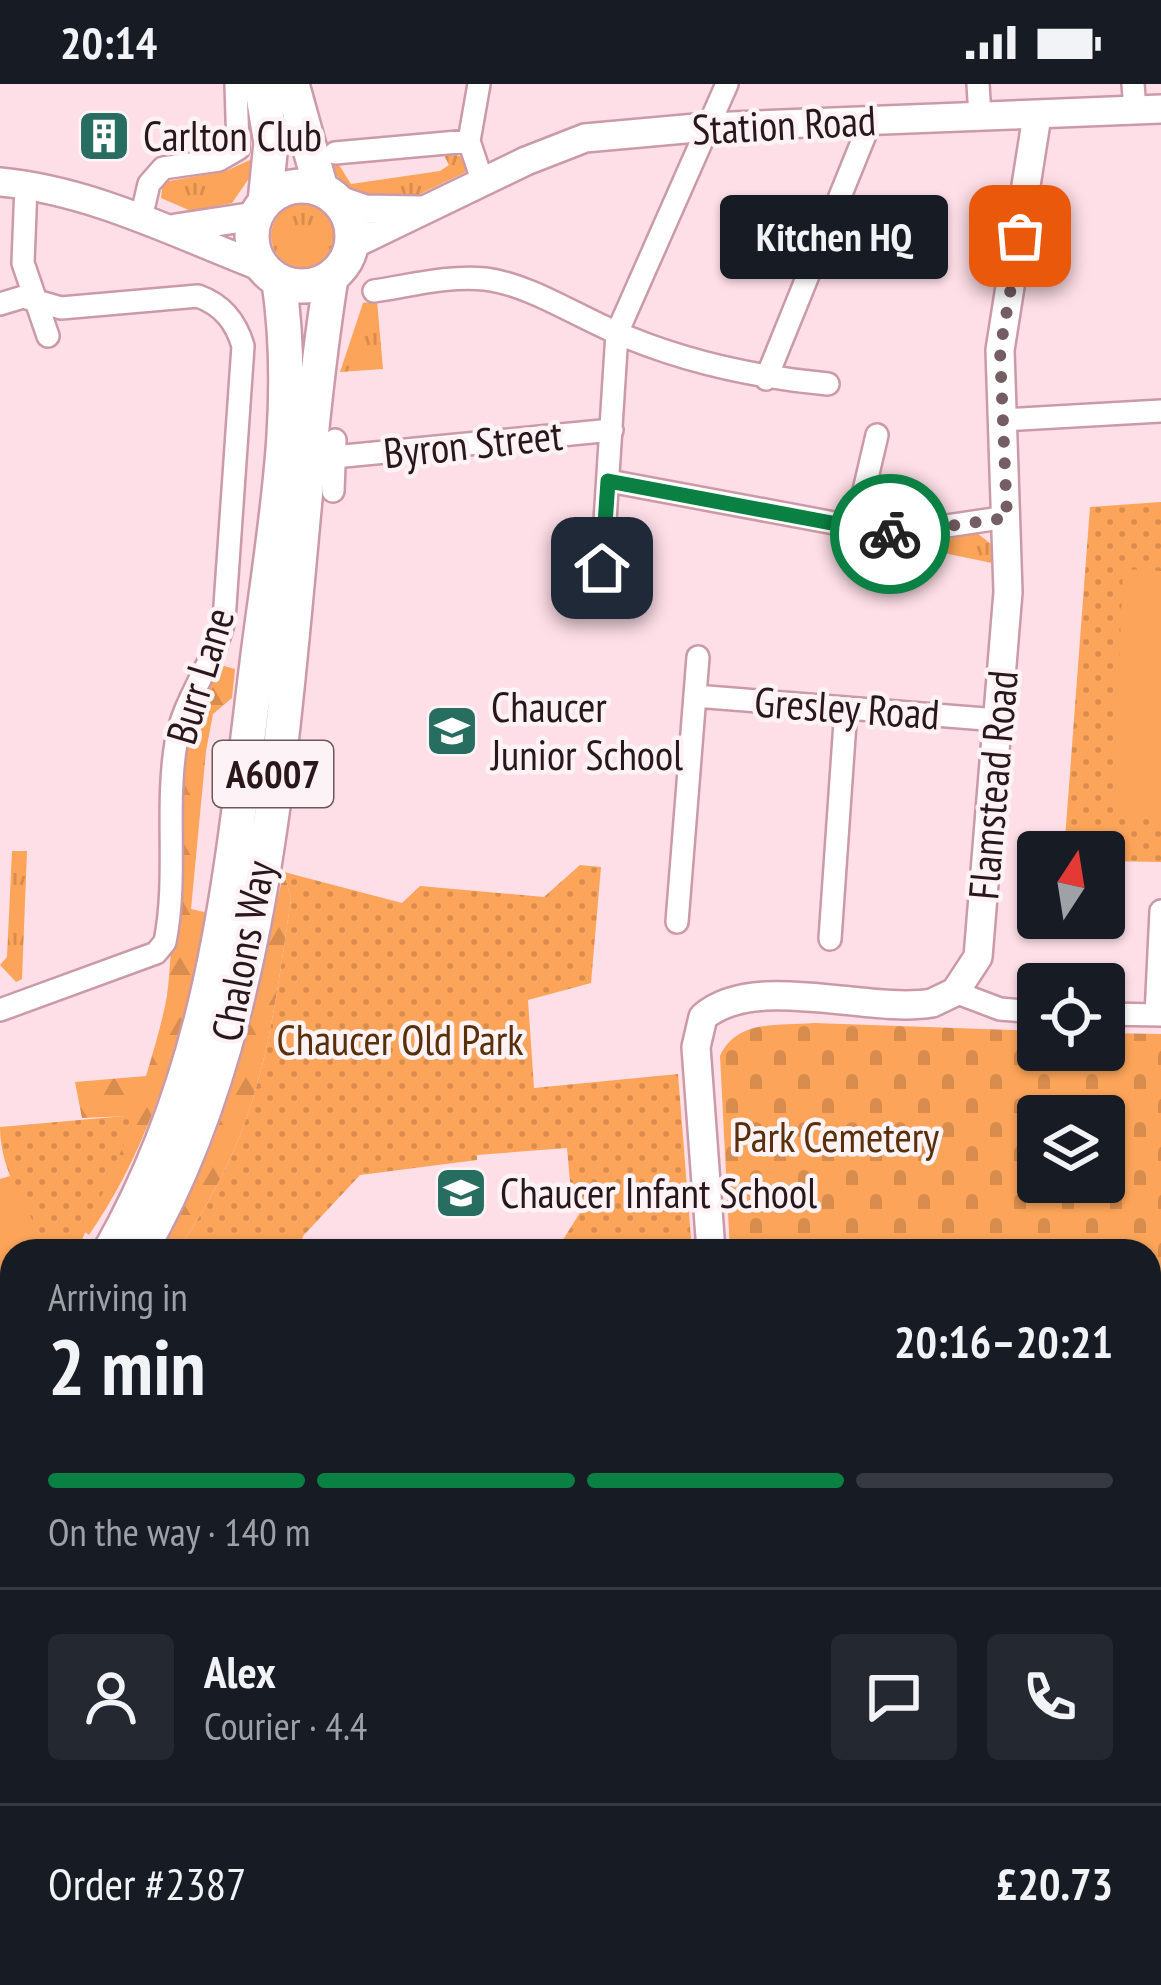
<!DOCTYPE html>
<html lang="en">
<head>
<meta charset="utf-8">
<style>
	:root { --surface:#171b24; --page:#242831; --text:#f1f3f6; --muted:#9ea1a6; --line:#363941; --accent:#0b8043 }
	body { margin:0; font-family:"PT Sans Narrow",sans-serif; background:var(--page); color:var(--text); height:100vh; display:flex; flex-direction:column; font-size:45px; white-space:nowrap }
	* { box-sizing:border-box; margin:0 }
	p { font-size:39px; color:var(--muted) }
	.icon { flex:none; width:66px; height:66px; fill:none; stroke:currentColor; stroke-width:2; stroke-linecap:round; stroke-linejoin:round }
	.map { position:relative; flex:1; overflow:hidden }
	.sheet { position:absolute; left:0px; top:1155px; width:1161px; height:747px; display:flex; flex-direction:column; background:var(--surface); border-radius:36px 36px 0 0; box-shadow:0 3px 9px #0004 }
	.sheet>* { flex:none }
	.needle { width:78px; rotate:12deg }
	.buttons { position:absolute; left:1017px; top:747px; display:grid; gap:24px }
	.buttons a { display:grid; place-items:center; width:108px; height:108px; border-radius:12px; background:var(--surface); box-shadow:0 3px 9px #0004; font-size:60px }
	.pin { position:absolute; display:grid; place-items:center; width:102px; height:102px; color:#fff; margin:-51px; border-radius:24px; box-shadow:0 6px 18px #0006 }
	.courier { position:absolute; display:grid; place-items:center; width:120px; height:120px; margin:-60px; border:9px solid #0b8043; border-radius:50%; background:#fff; color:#222; box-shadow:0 3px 15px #0007 }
	.bubble { position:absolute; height:84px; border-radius:12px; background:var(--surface); box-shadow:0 3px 9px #0004; font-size:39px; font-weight:700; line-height:84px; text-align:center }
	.headline em { font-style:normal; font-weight:700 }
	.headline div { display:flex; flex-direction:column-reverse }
	.headline { display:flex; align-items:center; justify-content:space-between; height:204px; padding:0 48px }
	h1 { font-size:78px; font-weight:700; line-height:90px }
	.bar { display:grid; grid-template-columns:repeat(4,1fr); gap:18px 12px; align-content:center; height:144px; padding:0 48px }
	.bar i { height:15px; border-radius:9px; background:var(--line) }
	.bar .selected { background:var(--accent) }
	.bar p { grid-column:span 4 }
	.line { display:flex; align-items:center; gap:30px; padding:0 48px; border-top:3px solid var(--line) }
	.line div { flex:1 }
	.round { display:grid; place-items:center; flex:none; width:126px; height:126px; border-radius:12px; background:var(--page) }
	.status { display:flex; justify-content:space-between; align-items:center; height:84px; padding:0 60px; background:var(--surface); direction:ltr }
	.status svg { height:33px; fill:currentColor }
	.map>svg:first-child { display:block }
	.grass { fill:url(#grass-tufts) }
	.forest { fill:url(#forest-firs) }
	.cemetery { fill:url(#cemetery-stones); fill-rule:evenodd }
	.park { fill:url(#park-dots) }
	.garden { fill:#fca459 }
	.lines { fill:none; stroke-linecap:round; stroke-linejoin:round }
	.minor-casing { stroke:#cb9aa8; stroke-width:26 }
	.tertiary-casing { stroke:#cb9aa8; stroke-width:32 }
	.primary-casing { stroke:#cb9aa8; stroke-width:38 }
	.minor { stroke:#fff; stroke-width:21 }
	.tertiary { stroke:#fff; stroke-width:27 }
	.primary { stroke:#fff; stroke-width:33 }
	.done { stroke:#745d63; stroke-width:12; stroke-dasharray:0 21.6 }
	.route { stroke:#0b8043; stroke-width:15 }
	.labels { text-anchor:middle; stroke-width:9; stroke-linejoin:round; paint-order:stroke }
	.shield { fill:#fdf2f5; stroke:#69595d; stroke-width:3 }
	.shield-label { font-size:39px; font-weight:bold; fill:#29171c }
	.street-label { font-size:42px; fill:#29171c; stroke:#fdf2f5 }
	.poi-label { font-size:42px; fill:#29171c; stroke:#fdf2f5; text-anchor:start }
	.park-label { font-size:42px; fill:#593009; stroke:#fdf2f5 }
</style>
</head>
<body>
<div class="status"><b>20:14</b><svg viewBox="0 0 49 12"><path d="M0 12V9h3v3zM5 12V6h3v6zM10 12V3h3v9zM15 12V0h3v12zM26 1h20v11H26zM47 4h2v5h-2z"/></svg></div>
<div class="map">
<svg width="1161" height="1901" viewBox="0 0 1161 1901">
	<defs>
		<pattern id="grass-tufts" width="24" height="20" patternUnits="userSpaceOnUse" patternTransform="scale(3)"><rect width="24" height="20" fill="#fca459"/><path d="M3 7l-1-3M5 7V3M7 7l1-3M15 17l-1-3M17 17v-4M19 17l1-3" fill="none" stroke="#d88c4d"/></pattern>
		<pattern id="forest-firs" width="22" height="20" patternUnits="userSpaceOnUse" patternTransform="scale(3)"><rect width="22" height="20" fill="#fca459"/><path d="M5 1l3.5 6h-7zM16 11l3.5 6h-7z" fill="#d88c4d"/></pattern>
		<pattern id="cemetery-stones" width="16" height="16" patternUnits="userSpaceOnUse" patternTransform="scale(3)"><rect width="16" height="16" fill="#fca459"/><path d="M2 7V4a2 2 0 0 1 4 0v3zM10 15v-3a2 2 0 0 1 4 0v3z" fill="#d88c4d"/></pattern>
		<pattern id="park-dots" width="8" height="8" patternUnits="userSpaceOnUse" patternTransform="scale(3)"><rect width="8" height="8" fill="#fca459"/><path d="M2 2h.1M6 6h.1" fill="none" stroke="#d88c4d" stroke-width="1.8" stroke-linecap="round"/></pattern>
	</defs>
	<rect width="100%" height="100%" fill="#fedee7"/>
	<!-- grass -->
	<path class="grass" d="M322,54L351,100L440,87L449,81L444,71L449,68L462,73L466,88L397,121C354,108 330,102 322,54Z
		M254,74L250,93L232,119L191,127L161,114L163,98L226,87Z
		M271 152a32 32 0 1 1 64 0a32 32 0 1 1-64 0Z
		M377,217L383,285L340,288L363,219Z
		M977,449L991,460L992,479L929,466L930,459Z
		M12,767H27L22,895L16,898L0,881L7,873Z"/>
	<!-- forest -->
	<path class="forest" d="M224,582L235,585L232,614L213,630L206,667L191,825L209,829C183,943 156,1054 89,1151L81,1145L130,1032L82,1034L75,998L146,992C154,965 162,939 167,912C177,849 170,611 224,582Z
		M284,788L291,815C270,957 261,1045 177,1167H157C236,1043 250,926 284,788Z"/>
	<!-- cemetery -->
	<path class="cemetery" d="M814,939L1038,947V966H1104V949L1161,950V1633L1149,1634V1167H730L720,972C737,935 779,942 814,939ZM1038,1032H1104V1098H1038Z
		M12,1399V1575L0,1577V1410Z"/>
	<!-- park -->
	<path class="park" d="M1161,418V778L1104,777V768H1064L1090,423Z
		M580,781L601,783L591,899L528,916L534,1004L678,990L692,1167H556L586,1119L570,1098L567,1064L477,1071V1076L360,1091L303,1152L299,1167H177C261,1045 270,957 291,815L284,788L402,819L420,802L544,813Z
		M137,1031L77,1167H48C28,1128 0,1088 0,1043Z"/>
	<!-- garden -->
	<path class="garden" d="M1123,485L1161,487V732L1113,730Z
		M10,1092L48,1167H12V1229L0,1242V1095Z"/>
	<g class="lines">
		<!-- minor casing -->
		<g class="minor-casing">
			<path id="minor" d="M479,0L469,57L483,99
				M978,0L980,32
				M1133,0L1135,26
				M335,69L469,57
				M26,101L23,179L48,252
				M141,134L149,100L163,84L219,76L238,65L236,0
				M374,207C409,202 449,191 485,195C528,200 573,230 613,247C683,278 753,293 828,300
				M0,220L23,213L61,224L198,212C223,221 236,238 243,262L224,536C214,580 183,615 176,659C165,724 178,793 165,858L156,869L0,926
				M766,295L871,36
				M1002,336L1161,327
				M334,373L612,346
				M609,397L893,450L1007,433
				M333,407L335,356
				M855,445L877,351
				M602,484L617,249L727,0
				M695,612L998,636
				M677,838L698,573
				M830,855L846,624
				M955,908L1000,925L1038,928
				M1104,930L1161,931
				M1156,931L1161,827
				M0,1659L12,1655
				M0,1816L12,1815
				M59,1890L62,1901
				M226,1890L229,1901
				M409,1890L411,1901
				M991,1901L996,1890"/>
		</g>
		<!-- tertiary casing -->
		<g class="tertiary-casing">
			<path id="tertiary" d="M0,98C93,107 176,150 262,183
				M336,115L365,125L420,126
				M176,144L255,132
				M352,161L526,77L585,54L707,43L1161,25
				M711,1167L696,963L703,933C755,888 867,930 932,919L955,908L978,873L1008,508L1000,266L1037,32
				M742,1901L747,1890"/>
		</g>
		<!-- primary casing -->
		<g class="primary-casing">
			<path id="primary" d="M261,0L271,59L265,118
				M292,0L321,105
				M252 152a50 50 0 1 1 100 0a50 50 0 1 1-100 0Z
				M110,1167C217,978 231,789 257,579C273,451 298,326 279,198
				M140,1167C299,894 282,503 331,194
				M0,1316L12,1301
				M0,1358L12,1343"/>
		</g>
		<!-- minor -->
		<use href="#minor" class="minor"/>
		<!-- tertiary -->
		<use href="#tertiary" class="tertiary"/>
		<!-- primary -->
		<use href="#primary" class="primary"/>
	</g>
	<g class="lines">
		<!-- done -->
		<path class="done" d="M890,450L1007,434L1000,266L1020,152"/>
		<!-- route -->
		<path class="route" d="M602,484L608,397L890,450"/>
	</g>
	<!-- icons -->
	<defs>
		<g id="building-square" transform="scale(2.7)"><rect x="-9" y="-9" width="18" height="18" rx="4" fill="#276d60" stroke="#fdf2f5"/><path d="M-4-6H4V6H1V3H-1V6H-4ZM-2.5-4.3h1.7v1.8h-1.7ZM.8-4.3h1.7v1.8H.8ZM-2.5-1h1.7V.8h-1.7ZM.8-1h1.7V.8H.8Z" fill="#fff"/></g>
		<g id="school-square" transform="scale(2.7)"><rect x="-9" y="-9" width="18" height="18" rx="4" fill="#276d60" stroke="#fdf2f5"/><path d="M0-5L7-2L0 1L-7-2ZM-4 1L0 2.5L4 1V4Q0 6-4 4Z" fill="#fff"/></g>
	</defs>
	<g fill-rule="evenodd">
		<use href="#building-square" x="104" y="52"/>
		<use href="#school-square" x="452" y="647"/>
		<use href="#school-square" x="461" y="1109"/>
	</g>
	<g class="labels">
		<!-- shield labels -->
		<rect class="shield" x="213" y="657" width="120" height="66" rx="9"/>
		<g class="shield-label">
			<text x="273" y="704">A6007</text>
		</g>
		<!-- street labels -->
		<g class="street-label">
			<text transform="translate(784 41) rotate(-3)" y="15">Station Road</text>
			<text transform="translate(473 360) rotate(-6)" y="15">Byron Street</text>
			<text transform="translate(200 592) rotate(-73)" y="15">Burr Lane</text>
			<text transform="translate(847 624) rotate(4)" y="15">Gresley Road</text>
			<text transform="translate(993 701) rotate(-85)" y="15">Flamstead Road</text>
			<text transform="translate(243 867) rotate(-79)" y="15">Chalons Way</text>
		</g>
		<!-- poi labels -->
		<g class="poi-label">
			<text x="143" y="67">Carlton Club</text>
			<text x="491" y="638">Chaucer<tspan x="491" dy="48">Junior School</tspan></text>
			<text x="500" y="1124">Chaucer Infant School</text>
		</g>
		<!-- park labels -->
		<g class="park-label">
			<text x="400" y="971">Chaucer Old Park</text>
			<text x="836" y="1068">Park Cemetery</text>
		</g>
	</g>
</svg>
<div class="buttons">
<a><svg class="needle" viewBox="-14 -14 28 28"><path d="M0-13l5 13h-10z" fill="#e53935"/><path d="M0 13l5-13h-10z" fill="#9ea1a6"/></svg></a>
<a><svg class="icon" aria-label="locate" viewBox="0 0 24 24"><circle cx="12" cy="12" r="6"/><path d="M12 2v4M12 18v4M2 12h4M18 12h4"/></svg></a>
<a><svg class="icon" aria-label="layers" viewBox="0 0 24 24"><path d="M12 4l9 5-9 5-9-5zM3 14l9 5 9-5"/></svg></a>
</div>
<div class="pin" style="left:1020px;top:152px;background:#ea580c"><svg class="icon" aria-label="bag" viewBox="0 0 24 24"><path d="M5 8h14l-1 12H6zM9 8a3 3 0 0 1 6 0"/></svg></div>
<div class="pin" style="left:602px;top:484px;background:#1f2937"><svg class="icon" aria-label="home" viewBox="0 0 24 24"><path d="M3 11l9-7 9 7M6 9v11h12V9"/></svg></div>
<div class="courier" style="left:890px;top:450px"><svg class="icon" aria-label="bike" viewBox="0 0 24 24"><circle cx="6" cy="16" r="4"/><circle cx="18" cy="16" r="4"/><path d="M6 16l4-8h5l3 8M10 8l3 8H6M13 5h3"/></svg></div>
<div class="bubble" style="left:720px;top:111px;width:228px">Kitchen HQ</div>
<section class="sheet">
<div class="headline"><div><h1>2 min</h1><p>Arriving in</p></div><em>20:16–20:21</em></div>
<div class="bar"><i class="selected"></i><i class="selected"></i><i class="selected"></i><i></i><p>On the way · 140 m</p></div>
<div class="line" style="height:216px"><a class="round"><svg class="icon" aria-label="person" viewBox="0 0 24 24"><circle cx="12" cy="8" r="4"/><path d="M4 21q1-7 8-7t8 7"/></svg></a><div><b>Alex</b><p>Courier · 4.4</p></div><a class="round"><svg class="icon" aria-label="chat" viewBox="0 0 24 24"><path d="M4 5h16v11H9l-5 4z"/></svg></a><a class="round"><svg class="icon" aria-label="phone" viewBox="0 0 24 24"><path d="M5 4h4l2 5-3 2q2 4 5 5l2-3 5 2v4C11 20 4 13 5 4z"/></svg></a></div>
<div class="line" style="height:156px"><div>Order #2387</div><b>£20.73</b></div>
</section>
</div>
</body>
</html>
